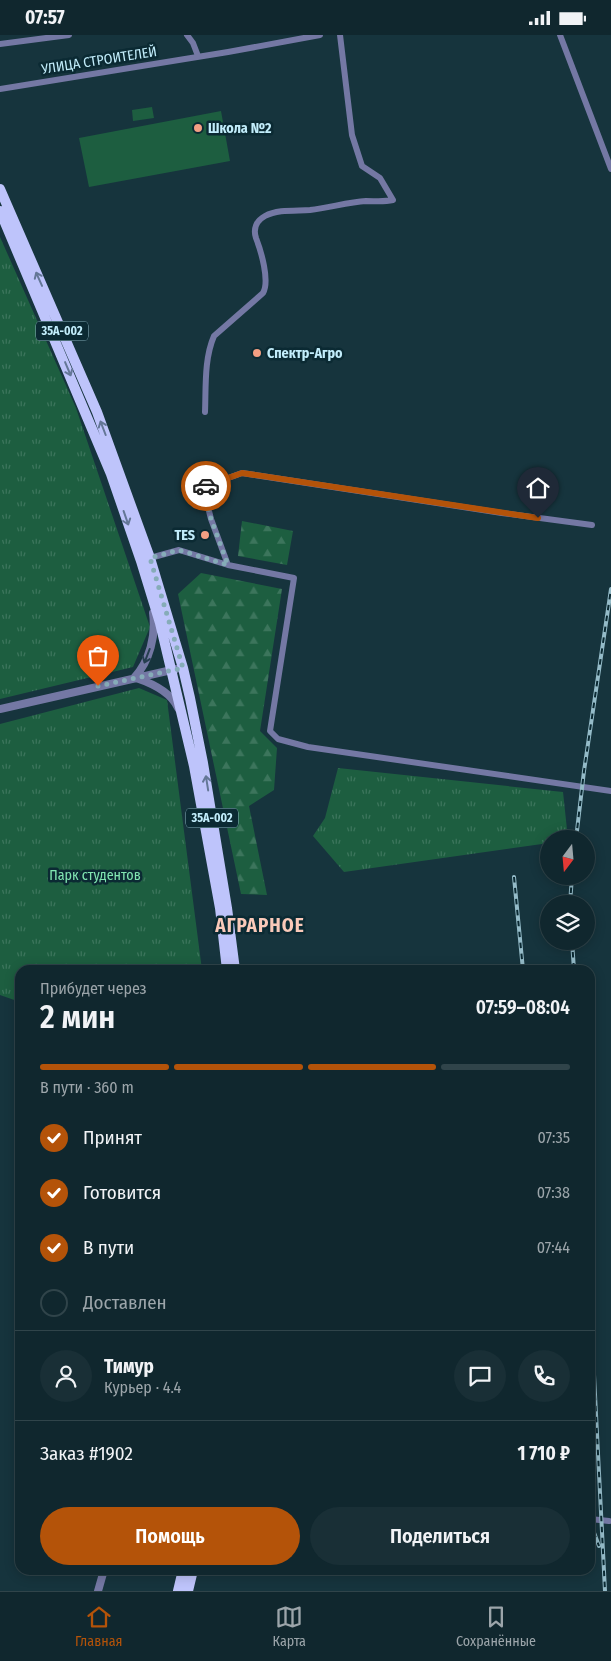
<!DOCTYPE html>
<html lang="ru">
<head>
<meta charset="utf-8">
<style>
	:root { --surface:#10272e; --page:#192f36; --text:#f1f3f6; --muted:#9ca5aa; --line:#30444a; --accent:#b45309 }
	body { margin:0; font-family:"Fira Sans Condensed",sans-serif; background:var(--page); color:var(--text); height:100vh; display:flex; flex-direction:column; font-size:19px; white-space:nowrap }
	* { box-sizing:border-box; margin:0 }
	p { font-size:16px; color:var(--muted) }
	.icon { flex:none; width:28px; height:28px; fill:none; stroke:currentColor; stroke-width:2; stroke-linecap:round; stroke-linejoin:round }
	.map { position:relative; flex:1; overflow:hidden }
	.drawer { position:absolute; left:15px; top:930px; width:580px; height:610px; display:flex; flex-direction:column; background:var(--surface); border-radius:15px; box-shadow:0 2px 12px #0003,0 0 0 1px var(--line) }
	.drawer>* { flex:none }
	.needle { width:32px; rotate:196deg }
	.buttons { position:absolute; left:540px; top:795px; display:grid; gap:10px }
	.buttons a { display:grid; place-items:center; width:55px; height:55px; border-radius:50%; background:var(--surface); box-shadow:0 2px 12px #0003,0 0 0 1px var(--line); font-size:25px }
	.pin { position:absolute; display:grid; place-items:center; width:42px; height:42px; color:#fff; margin:-51px -21px; border-radius:50% 50% 50% 0; rotate:-45deg; box-shadow:0 0 5px #0007 }
	.pin .icon { rotate:45deg }
	.courier { position:absolute; display:grid; place-items:center; width:50px; height:50px; margin:-25px; border:4px solid #b45309; border-radius:50%; background:#fff; color:#222; box-shadow:0 1px 6px #0007 }
	.head em { font-style:normal; font-weight:600 }
	.head div { display:flex; flex-direction:column-reverse }
	.head { display:flex; align-items:center; justify-content:space-between; height:85px; padding:0 25px }
	h1 { font-size:32px; font-weight:600; line-height:38px }
	.bar { display:grid; grid-template-columns:repeat(4,1fr); gap:8px 5px; align-content:center; height:60px; padding:0 25px }
	.bar i { height:6px; border-radius:4px; background:var(--line) }
	.bar .active { background:var(--accent) }
	.bar p { grid-column:span 4 }
	.line { display:flex; align-items:center; gap:12px; padding:0 25px; border-top:1px solid var(--line) }
	.line div { flex:1 }
	.round { display:grid; place-items:center; flex:none; width:52px; height:52px; border-radius:26px; background:var(--page) }
	ol { padding:0 25px; list-style:none }
	li { display:flex; align-items:center; gap:15px; height:55px }
	li p { margin-inline-start:auto }
	li .icon { padding:5px; border-radius:50%; background:var(--accent); color:#fff; stroke-width:4 }
	li:last-child { color:var(--muted) }
	li i { width:28px; height:28px; border:2px solid var(--line); border-radius:50% }
	.action { display:flex; gap:10px; margin-top:auto; padding:10px 25px }
	.action a { flex:1; height:58px; border-radius:30px; background:var(--accent); color:#fff; font-size:20px; font-weight:600; line-height:58px; text-align:center }
	.action a+a { background:var(--page); color:var(--text) }
	.status { display:flex; justify-content:space-between; align-items:center; height:35px; padding:0 25px; background:var(--surface); direction:ltr }
	.status svg { height:14px; fill:currentColor }
	.tabs { display:flex; justify-content:space-around; align-items:center; height:70px; border-top:1px solid var(--line); background:var(--surface); font-size:14px; color:var(--muted) }
	.tabs a { display:grid; justify-items:center; gap:2px }
	.tabs .active { color:var(--accent) }
	.map>svg:first-child { display:block }
	.grass { fill:url(#grass-tufts) }
	.forest { fill:url(#forest-firs) }
	.pitch { fill:#1d5e40 }
	.lines { fill:none; stroke-linecap:round; stroke-linejoin:round }
	.minor { stroke:#7478a4; stroke-width:6 }
	.tertiary { stroke:#7478a4; stroke-width:8 }
	.primary { stroke:#bec4fb; stroke-width:10 }
	.rail-casing { stroke:#94bbc8; stroke-width:4 }
	.rail { stroke:#0b2a33; stroke-width:2; stroke-dasharray:5.5; stroke-linecap:butt }
	.oneway { stroke:#647797 }
	.oneway2 { stroke:#253e4f }
	.done { stroke:#86acb8; stroke-width:5; stroke-dasharray:0 9 }
	.route { stroke:#b45309; stroke-width:6 }
	.poi-dot { fill:#f39f83; stroke:#0b2a33; stroke-width:2 }
	.labels { text-anchor:middle; stroke-width:5; stroke-linejoin:round; paint-order:stroke }
	.shield { fill:#0b2a33; stroke:#8bb2bf; stroke-width:1 }
	.shield-label { font-size:12px; font-weight:bold; fill:#c2edfb }
	.street-label { font-size:14px; fill:#c2edfb; stroke:#0b2a33 }
	.poi-label { font-size:14px; font-weight:bold; fill:#c2edfb; stroke:#0b2a33; text-anchor:start }
	.park-label { font-size:14px; fill:#81e5b1; stroke:#0b2a33 }
	.district-label { font-size:19px; font-weight:bold; letter-spacing:1px; fill:#fac9b9; stroke:#0b2a33 }
</style>
</head>
<body>
<div class="status"><b>07:57</b><svg viewBox="0 0 49 12"><path d="M0 12V9h3v3zM5 12V6h3v6zM10 12V3h3v9zM15 12V0h3v12zM26 1h20v11H26zM47 4h2v5h-2z"/></svg></div>
<div class="map">
<svg width="611" height="1556" viewBox="0 0 611 1556">
	<defs>
		<pattern id="grass-tufts" width="24" height="20" patternUnits="userSpaceOnUse" patternTransform="scale(1.25)"><rect width="24" height="20" fill="#1d5e40"/><path d="M3 7l-1-3M5 7V3M7 7l1-3M15 17l-1-3M17 17v-4M19 17l1-3" fill="none" stroke="#3c755c"/></pattern>
		<pattern id="forest-firs" width="22" height="20" patternUnits="userSpaceOnUse" patternTransform="scale(1.25)"><rect width="22" height="20" fill="#1d5e40"/><path d="M5 1l3.5 6h-7zM16 11l3.5 6h-7z" fill="#3c755c"/></pattern>
	</defs>
	<rect width="100%" height="100%" fill="#16343d"/>
	<!-- grass -->
	<path class="grass" d="M0,202L76,373L150,592L133,632L0,664Z
		M139,653L167,665L202,935H20V967L0,960V689Z
		M338,733L563,757L568,804H549V808L344,837L313,801L325,783Z"/>
	<!-- forest -->
	<path class="forest" d="M242,486L293,496L287,530L238,521Z
		M201,538L282,554L260,696L277,713L274,755L249,771L267,860L241,859L178,559Z"/>
	<!-- pitch -->
	<path class="pitch" d="M152,72L154,83L133,86L132,75Z
		M221,76L230,126L89,152L79,103Z"/>
	<g class="lines">
		<!-- minor -->
		<path class="minor" d="M187,0L193,8L198,21
			M560,0L611,134
			M0,9L69,0
			M0,54L228,17L320,0
			M205,377C206,353 204,324 214,301L263,258C270,246 261,216 256,203C253,194 256,186 265,181C278,174 296,176 310,175C329,173 348,167 366,166C376,166 384,167 393,165L380,143L362,131L352,100L340,0
			M150,523L179,515L228,530L294,543L270,696L278,704L308,712L611,756
			M228,530L211,484L203,452L242,438L502,478L592,490
			M590,1484L609,1486"/>
		<!-- tertiary -->
		<path class="tertiary" d="M134,643C150,626 156,600 153,578
			M136,643C151,648 171,657 178,673
			M0,674L176,634
			M98,1556L104,1535"/>
		<!-- primary -->
		<path class="primary" d="M0,154L97,377L150,523L183,633L190,663L203,728L227,873L235,935
			M0,176L111,439L141,526L160,588L194,731L220,873L227,935
			M178,1556L183,1535
			M188,1556L193,1535"/>
		<!-- rail casing -->
		<g class="rail-casing">
			<path id="rail" d="M576,804L584,736L611,554
				M514,842L523,935
				M570,869L572,841
				M572,906L574,935
				M590,1261L605,1556
				M590,1487L599,1511"/>
		</g>
		<!-- rail -->
		<use href="#rail" class="rail"/>
	</g>
	<!-- one-way arrows -->
	<defs><path id="oneway-shaft" d="M-6 0H5M1.5-3L5.5 0L1.5 3" fill="none" stroke-width="1.6" stroke-linecap="round" stroke-linejoin="round" transform="scale(1.25)"/></defs>
	<g class="oneway">
		<use href="#oneway-shaft" transform="translate(39 244) rotate(-114)"/>
		<use href="#oneway-shaft" transform="translate(68 334) rotate(67)"/>
		<use href="#oneway-shaft" transform="translate(103 393) rotate(-111)"/>
		<use href="#oneway-shaft" transform="translate(126 483) rotate(71)"/>
		<use href="#oneway-shaft" transform="translate(207 748) rotate(-99)"/>
	</g>
	<use class="oneway2" href="#oneway-shaft" transform="translate(147 621) rotate(111)"/>
	<g class="lines">
		<!-- done -->
		<path class="done" d="M98,651L183,633L150,523L179,515L228,530L211,484L203,452L206,451"/>
		<!-- route -->
		<path class="route" d="M206,451L242,438L538,483"/>
	</g>
	<!-- markers -->
	<g class="poi-dot">
		<circle cx="198" cy="93" r="5"/>
		<circle cx="257" cy="318" r="5"/>
		<circle cx="205" cy="500" r="5"/>
	</g>
	<g class="labels">
		<!-- shield labels -->
		<g class="shield">
			<rect x="36" y="286.5" width="52" height="19" rx="4"/>
			<rect x="186" y="773.5" width="52" height="19" rx="4"/>
		</g>
		<g class="shield-label">
			<text x="62" y="300">35А-002</text>
			<text x="212" y="787">35А-002</text>
		</g>
		<!-- street labels -->
		<g class="street-label">
			<text transform="translate(99 25) rotate(-9)" y="5">УЛИЦА СТРОИТЕЛЕЙ</text>
		</g>
		<!-- poi labels -->
		<g class="poi-label">
			<text x="208" y="98">Школа №2</text>
			<text x="267" y="323">Спектр-Агро</text>
			<text x="195" y="505" text-anchor="end">TES</text>
		</g>
		<!-- park labels -->
		<g class="park-label">
			<text x="95" y="845">Парк студентов</text>
		</g>
		<!-- district labels -->
		<g class="district-label">
			<text x="260" y="897">АГРАРНОЕ</text>
		</g>
	</g>
</svg>
<div class="buttons">
<a><svg class="needle" viewBox="-14 -14 28 28"><path d="M0-13l5 13h-10z" fill="#e53935"/><path d="M0 13l5-13h-10z" fill="#9ca5aa"/></svg></a>
<a><svg class="icon" aria-label="layers" viewBox="0 0 24 24"><path d="M12 4l9 5-9 5-9-5zM3 14l9 5 9-5"/></svg></a>
</div>
<div class="pin" style="left:98px;top:651px;background:#ea580c"><svg class="icon" aria-label="bag" viewBox="0 0 24 24"><path d="M5 8h14l-1 12H6zM9 8a3 3 0 0 1 6 0"/></svg></div>
<div class="pin" style="left:538px;top:483px;background:#1f2937"><svg class="icon" aria-label="home" viewBox="0 0 24 24"><path d="M3 11l9-7 9 7M6 9v11h12V9"/></svg></div>
<div class="courier" style="left:206px;top:451px"><svg class="icon" aria-label="car" viewBox="0 0 24 24"><path d="M5 17H2v-5l4-1 3-4h7l3 4 3 1v5h-3M9 17h6M6 11h13"/><circle cx="7" cy="17" r="2"/><circle cx="17" cy="17" r="2"/></svg></div>
<section class="drawer">
<div class="head"><div><h1>2 мин</h1><p>Прибудет через</p></div><em>07:59–08:04</em></div>
<div class="bar"><i class="active"></i><i class="active"></i><i class="active"></i><i></i><p>В пути · 360 m</p></div>
<ol>
<li><svg class="icon" aria-label="check" viewBox="0 0 24 24"><path d="M5 12l5 5 9-10"/></svg>Принят<p>07:35</p></li>
<li><svg class="icon" aria-label="check" viewBox="0 0 24 24"><path d="M5 12l5 5 9-10"/></svg>Готовится<p>07:38</p></li>
<li><svg class="icon" aria-label="check" viewBox="0 0 24 24"><path d="M5 12l5 5 9-10"/></svg>В пути<p>07:44</p></li>
<li><i></i>Доставлен</li>
</ol>
<div class="line" style="height:90px"><a class="round"><svg class="icon" aria-label="person" viewBox="0 0 24 24"><circle cx="12" cy="8" r="4"/><path d="M4 21q1-7 8-7t8 7"/></svg></a><div><b>Тимур</b><p>Курьер · 4.4</p></div><a class="round"><svg class="icon" aria-label="chat" viewBox="0 0 24 24"><path d="M4 5h16v11H9l-5 4z"/></svg></a><a class="round"><svg class="icon" aria-label="phone" viewBox="0 0 24 24"><path d="M5 4h4l2 5-3 2q2 4 5 5l2-3 5 2v4C11 20 4 13 5 4z"/></svg></a></div>
<div class="line" style="height:65px"><div>Заказ #1902</div><b>1 710 ₽</b></div>
<div class="action"><a>Помощь</a><a>Поделиться</a></div>
</section>
</div>
<nav class="tabs">
<a class="active"><svg class="icon" aria-label="home" viewBox="0 0 24 24"><path d="M3 11l9-7 9 7M6 9v11h12V9"/></svg>Главная</a>
<a><svg class="icon" aria-label="map" viewBox="0 0 24 24"><path d="M3 6l6-2 6 2 6-2v14l-6 2-6-2-6 2zM9 4v14M15 6v14"/></svg>Карта</a>
<a><svg class="icon" aria-label="saved" viewBox="0 0 24 24"><path d="M7 4h10v16l-5-4-5 4z"/></svg>Сохранённые</a>
</nav>
</body>
</html>
